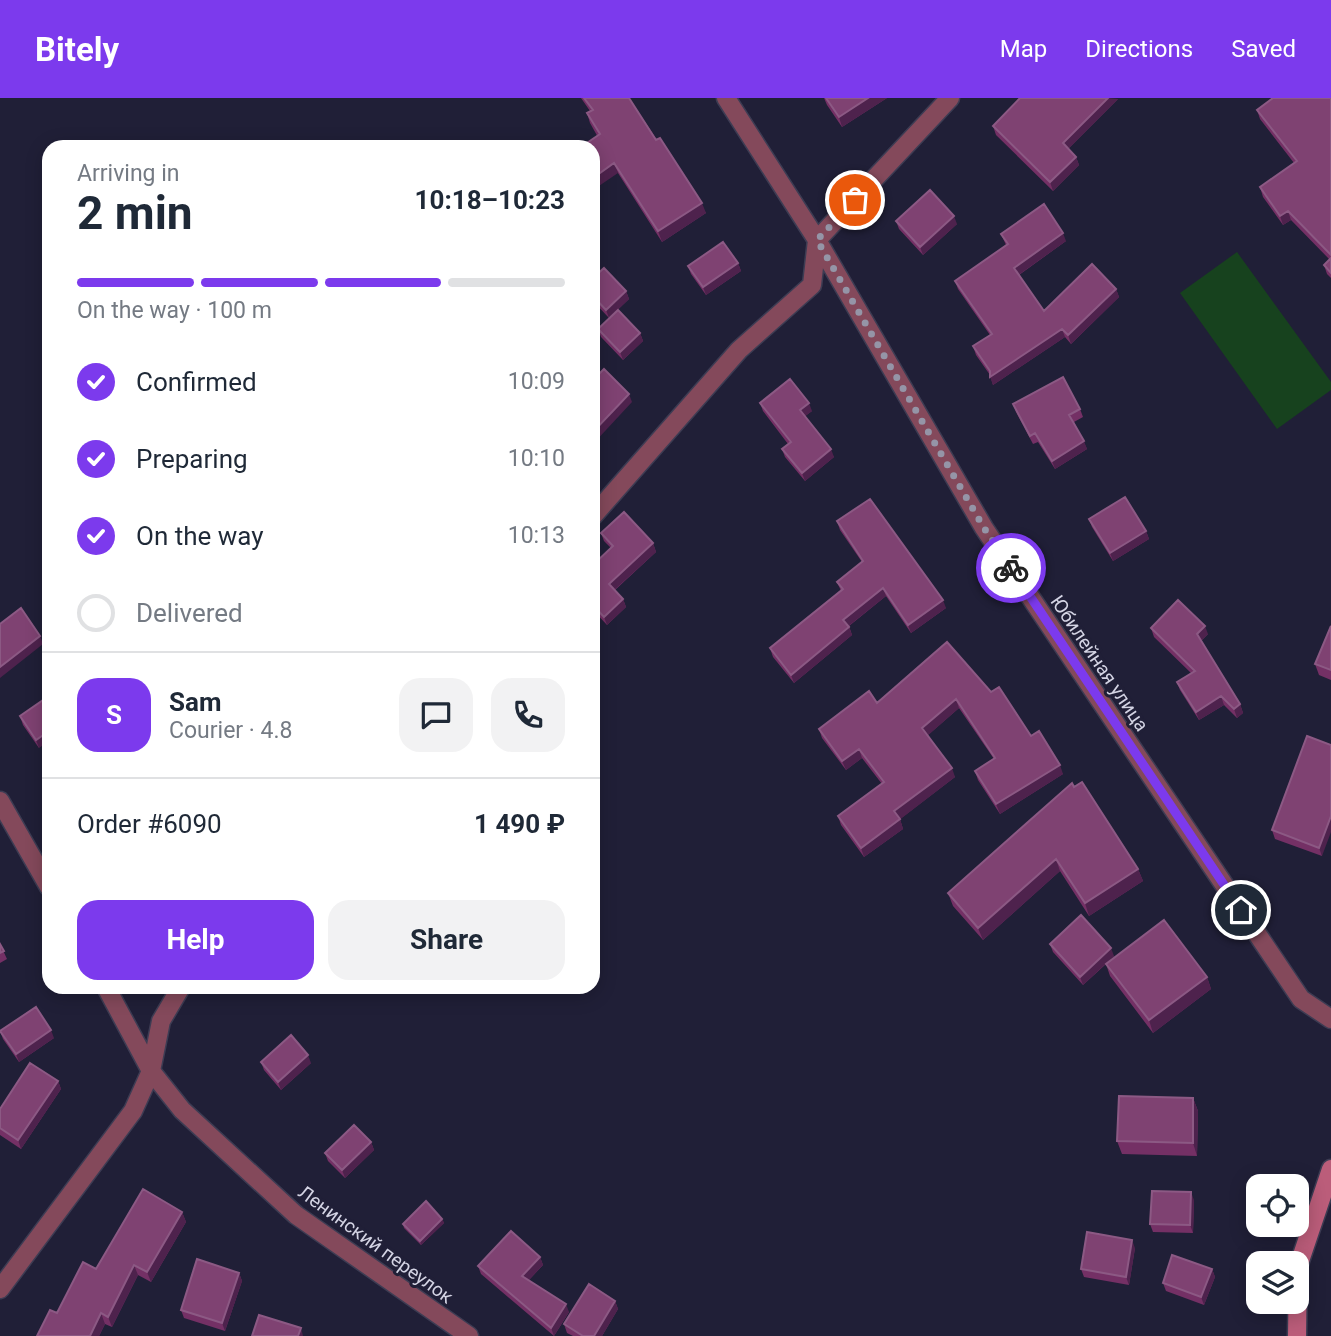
<!DOCTYPE html>
<html lang="en">
<head>
<meta charset="utf-8">
<style>
	:root { --surface:#fff; --page:#f2f2f3; --text:#1f2937; --muted:#747a83; --line:#e0e1e3; --accent:#7c3aed }
	body { margin:0; font-family:Roboto,sans-serif; background:var(--page); color:var(--text); height:100vh; display:flex; flex-direction:column; font-size:26px; white-space:nowrap }
	* { box-sizing:border-box; margin:0 }
	p { font-size:23px; color:var(--muted) }
	.icon { flex:none; width:38px; height:38px; fill:none; stroke:currentColor; stroke-width:2; stroke-linecap:round; stroke-linejoin:round }
	.map { position:relative; flex:1; overflow:hidden }
	.drawer { position:absolute; left:42px; top:42px; width:558px; height:854px; display:flex; flex-direction:column; background:var(--surface); border-radius:21px; box-shadow:0 4px 18px #0003 }
	.drawer>* { flex:none }
	.controls { position:absolute; left:1246px; top:1076px; display:grid; gap:14px }
	.controls a { display:grid; place-items:center; width:63px; height:63px; border-radius:14px; background:var(--surface); box-shadow:0 4px 18px #0003; font-size:35px }
	.pin { position:absolute; display:grid; place-items:center; width:60px; height:60px; color:#fff; margin:-30px; border:4px solid #fff; border-radius:50%; box-shadow:0 2px 7px #0007 }
	.courier { position:absolute; display:grid; place-items:center; width:70px; height:70px; margin:-35px; border:5px solid #7c3aed; border-radius:50%; background:#fff; color:#222; box-shadow:0 2px 9px #0007 }
	.overview em { font-style:normal; font-weight:700 }
	.overview div { display:flex; flex-direction:column-reverse }
	.overview { display:flex; align-items:center; justify-content:space-between; height:119px; padding:0 35px }
	h1 { font-size:46px; font-weight:700; line-height:52px }
	.bar { display:grid; grid-template-columns:repeat(4,1fr); gap:10px 7px; align-content:center; height:84px; padding:0 35px }
	.bar i { height:9px; border-radius:5px; background:var(--line) }
	.bar .current { background:var(--accent) }
	.bar p { grid-column:span 4 }
	.line { display:flex; align-items:center; gap:18px; padding:0 35px; border-top:2px solid var(--line) }
	.line div { flex:1 }
	.round { display:grid; place-items:center; flex:none; width:74px; height:74px; border-radius:21px; background:var(--page) }
	ol { padding:0 35px; list-style:none }
	li { display:flex; align-items:center; gap:21px; height:77px }
	li p { margin-inline-start:auto }
	li .icon { padding:7px; border-radius:50%; background:var(--accent); color:#fff; stroke-width:4 }
	li:last-child { color:var(--muted) }
	li i { width:38px; height:38px; border:4px solid var(--line); border-radius:50% }
	.action { display:flex; gap:14px; margin-top:auto; padding:14px 35px }
	.action a { flex:1; height:80px; border-radius:21px; background:var(--accent); color:#fff; font-size:28px; font-weight:700; line-height:80px; text-align:center }
	.action a+a { background:var(--page); color:var(--text) }
	header { display:flex; align-items:center; gap:42px; box-sizing:border-box; height:98px; padding:0 35px; background:var(--accent); color:#fff }
	header strong { font-size:33px }
	nav { display:flex; gap:38px; margin-inline-start:auto; font-size:24px }
	.map>svg:first-child { display:block }
	.green { fill:#17421e }
	.lines { fill:none; stroke-linecap:round; stroke-linejoin:round }
	.street-casing { stroke:#3d3c53; stroke-width:21 }
	.secondary-casing { stroke:#3d3c53; stroke-width:21 }
	.street { stroke:#84495b; stroke-width:18 }
	.secondary { stroke:#bb5d7a; stroke-width:18 }
	.wall { fill:#743065 }
	.shaded-wall { fill:#4e224d }
	.building { fill:#7f4272; stroke:#8c5984; stroke-width:2 }
	.done { stroke:#9595a7; stroke-width:7; stroke-dasharray:0 12.6 }
	.route { stroke:#7c3aed; stroke-width:9 }
	.labels { text-anchor:middle; stroke-width:6; stroke-linejoin:round; paint-order:stroke }
	.street-label { font-size:19px; fill:#d4d4e4; stroke:#201f37 }
</style>
</head>
<body>
<header>
<strong>Bitely</strong>
<nav><a>Map</a><a>Directions</a><a>Saved</a></nav>
</header>
<div class="map">
<svg width="1331" height="1238" viewBox="0 0 1331 1238">
	<rect width="100%" height="100%" fill="#201f37"/>
	<!-- green -->
	<path class="green" d="M1237,154L1331,284V292L1277,331L1180,195Z"/>
	<g class="lines">
		<!-- street casing -->
		<g class="street-casing">
			<path id="street" d="M726,0L817,142L984,430L1301,901L1331,921
				M593,418L739,252L812,187L817,142L950,0
				M0,703L49,789
				M106,889L151,973L182,1012L296,1117L469,1238
				M0,1191L133,1013L151,973L161,923L181,889"/>
		</g>
		<!-- secondary casing -->
		<g class="secondary-casing">
			<path id="secondary" d="M1297,1238L1298,1169L1331,1071"/>
		</g>
		<!-- street -->
		<use href="#street" class="street"/>
		<!-- secondary -->
		<use href="#secondary" class="secondary"/>
	</g>
	<!-- wall -->
	<path class="wall" d="M581,0H629L706,115L662,144L618,75L590,25L587,15L590,13Z
		M824,0H887L842,29L827,7Z
		M1331,0V180L1327,176L1324,167L1330,162L1291,122L1283,127L1263,99L1260,89L1294,65L1260,21L1257,12Z
		M1118,1L1068,51L1076,59L1079,67L1053,93L996,37L993,28Z
		M896,123L957,126L923,157L899,131Z
		M1001,136L1066,143L1019,177L1044,213L1116,191L1119,199L1071,246L1065,239L993,287L990,277L976,257L973,248L990,237L958,191L955,183L1006,147Z
		M738,165L741,173L706,197L691,176L688,168Z
		M593,180L626,193L629,201L609,220L593,203Z
		M598,231L640,235L643,243L623,262L601,239Z
		M760,305L812,313L805,318L834,359L805,383L785,359L782,351L788,346L763,313Z
		M1013,306L1080,311L1083,319L1074,324L1087,351L1055,371L1038,344L1033,346L1016,314Z
		M1089,421L1146,433L1149,441L1113,463L1092,429Z
		M837,423L946,510L911,535L886,498L849,528L852,537L794,585L773,559L770,550L841,493L837,484L862,464L840,432Z
		M601,435L653,445L656,454L615,492L623,501L626,509L607,527L593,512V467L611,450L604,443Z
		M1331,528V582L1319,577L1315,566Z
		M1151,530L1208,536L1201,543L1240,606L1243,615L1237,620L1224,607L1199,622L1180,592L1177,584L1191,575L1154,539Z
		M991,594L1031,638L1063,676L1000,716L978,682L975,673L994,661L959,610L928,637L955,679L900,721L903,731L864,759L841,727L838,718L882,686L862,660L846,672L822,640L819,631L877,605Z
		M49,598L39,650L23,627L20,618Z
		M1307,638L1322,758L1275,741L1272,732Z
		M1074,689L1138,771L1143,783L1089,818L1060,773L983,842L953,808L948,795Z
		M0,846L7,861L0,865Z
		M1050,846L1114,858L1106,865L1207,879L1211,891L1153,935L1110,878L1106,866L1083,887L1053,854Z
		M0,933L54,940L19,964L3,941Z
		M261,964L311,965L281,992L264,972Z
		M58,983L61,991L21,1051L0,1037V1011Z
		M1193,1000L1198,1013L1197,1058L1122,1056L1117,1043Z
		M371,1044L374,1052L345,1080L328,1063L325,1055Z
		M1194,1102L1193,1135L1153,1134L1150,1126Z
		M182,1114L186,1124L151,1184L138,1177L112,1229L105,1226L99,1238H37L96,1171Z
		M442,1121L444,1125L421,1147L404,1130L403,1126Z
		M1135,1150L1129,1187L1084,1179L1081,1171Z
		M540,1159L543,1167L529,1182L569,1214L554,1238L481,1176L478,1168Z
		M1212,1171L1215,1179L1204,1207L1166,1193L1163,1185Z
		M239,1175L242,1183L225,1233L184,1220L181,1212Z
		M615,1203L618,1211L602,1238H573L567,1235L564,1226Z"/>
	<!-- shaded-wall -->
	<path class="shaded-wall" d="M868,0H887L842,29L839,19Z
		M1108,0L1118,1L1066,53L1063,45Z
		M1076,59L1079,67L1053,93L1050,84Z
		M614,65L618,75L593,92V80Z
		M702,105L706,115L662,144L658,133Z
		M1288,113L1291,122L1283,127L1280,118Z
		M954,118L957,126L923,157L920,149Z
		M1063,135L1066,143L1017,178L1014,170Z
		M738,165L741,173L706,197L703,189Z
		M1116,191L1119,199L1071,246L1068,237Z
		M626,193L629,201L609,220L606,212Z
		M1062,231L1065,239L993,287L990,279Z
		M640,235L643,243L623,262L620,254Z
		M629,296L632,304L593,346V334Z
		M809,305L812,313L803,320L800,312Z
		M1084,343L1087,351L1055,371L1052,363Z
		M831,351L834,359L805,383L802,375Z
		M1146,433L1149,441L1113,463L1110,455Z
		M653,445L656,454L612,494L609,486Z
		M883,490L886,498L846,530L843,522Z
		M623,501L626,509L607,527L604,519Z
		M943,502L946,510L911,535L908,527Z
		M1205,528L1208,536L1200,544L1197,536Z
		M849,529L852,537L794,585L791,577Z
		M40,538L43,546L0,580V569Z
		M595,566L598,574L593,578V567Z
		M1221,598L1224,607L1199,622L1196,614Z
		M956,601L959,610L926,639L922,630Z
		M1240,606L1243,615L1237,620L1234,611Z
		M49,633V643L39,650L36,642Z
		M859,651L862,660L846,672L842,663Z
		M1060,667L1063,676L1000,716L996,706Z
		M952,670L955,679L898,723L894,713Z
		M1331,718V734L1322,758L1319,750Z
		M900,721L903,731L864,759L861,750Z
		M1056,761L1060,773L983,842L978,830Z
		M1138,771L1143,783L1089,818L1085,805Z
		M1111,850L1114,858L1083,887L1080,879Z
		M1207,879L1211,891L1153,935L1149,922Z
		M51,932L54,940L19,964L16,956Z
		M308,957L311,965L281,992L278,984Z
		M58,983L61,991L21,1051L18,1042Z
		M1193,1000L1198,1013L1197,1058L1193,1045Z
		M371,1044L374,1052L345,1080L342,1072Z
		M1191,1094L1194,1102L1193,1135L1190,1127Z
		M182,1114L186,1124L151,1184L147,1174Z
		M442,1121L444,1125L421,1147L420,1143Z
		M1132,1142L1135,1150L1129,1187L1126,1179Z
		M540,1159L543,1167L525,1186L522,1178Z
		M134,1167L138,1177L112,1229L108,1219Z
		M1212,1171L1215,1179L1204,1207L1201,1199Z
		M239,1175L242,1183L225,1233L222,1225Z
		M615,1203L618,1211L602,1238H594Z
		M566,1206L569,1214L554,1238L551,1230Z
		M101,1215L105,1226L99,1238H90Z
		M301,1230L303,1238H298Z"/>
	<!-- building -->
	<path class="building" d="M584,0H629L656,42L660,40L702,105L658,133L614,65L593,80V49H581L600,36L587,15L593,12Z
		M826,0H868L839,19Z
		M1020,0H1108L1063,45L1076,59L1050,84L993,28Z
		M1273,0H1331V157L1288,113L1280,118L1260,89L1297,63L1257,12Z
		M930,92L954,118L920,149L896,123Z
		M1044,106L1063,135L1014,170L1044,213L1092,166L1116,191L1068,237L1062,231L990,279V273L973,248L992,236L955,183L1008,146L1001,136Z
		M723,144L738,165L703,189L688,168Z
		M1331,160V175L1324,167Z
		M604,170L626,193L606,212L593,198V180Z
		M618,212L640,235L620,254L598,231Z
		M604,271L629,296L593,334V282Z
		M1063,279L1080,311L1069,317L1084,343L1052,363L1035,335L1030,338L1013,306Z
		M790,281L809,305L800,312L831,351L802,375L782,351L791,344L760,305Z
		M1125,399L1146,433L1110,455L1089,421Z
		M870,401L943,502L908,527L883,490L843,522L849,529L791,577L770,550L843,491L837,484L863,463L837,423Z
		M624,414L653,445L609,486L623,501L604,519L593,507V467L613,448L601,435Z
		M1178,502L1205,528L1197,536L1240,606L1234,611L1221,598L1196,614L1177,584L1195,573L1151,530Z
		M21,510L40,538L0,569V526Z
		M1331,528V572L1315,566Z
		M947,544L991,594L999,589L1031,638L1039,633L1060,667L996,706L975,673L995,660L956,601L922,630L952,670L894,713L900,721L861,750L838,718L884,684L859,651L842,663L819,631L869,593L877,605Z
		M49,598V633L36,642L20,618Z
		M1307,638L1331,647V718L1319,750L1272,732Z
		M1082,684L1138,771L1085,805L1056,761L978,830L948,795L1072,685L1074,689Z
		M1081,817L1111,850L1080,879L1050,846Z
		M1164,822L1207,879L1149,922L1106,866Z
		M0,846L4,853L0,855Z
		M36,909L51,932L16,956L0,933Z
		M291,937L308,957L278,984L261,964Z
		M30,965L58,983L18,1042L0,1030V1011Z
		M1119,998L1193,1000V1045L1117,1043Z
		M354,1027L371,1044L342,1072L325,1055Z
		M143,1091L182,1114L147,1174L134,1167L108,1219L101,1215L90,1238H37L50,1212L57,1215L83,1164L96,1171Z
		M1152,1093L1191,1094L1190,1127L1150,1126Z
		M426,1103L442,1121L420,1143L403,1126Z
		M511,1133L540,1159L522,1178L566,1206L551,1230L478,1168Z
		M1087,1134L1132,1142L1126,1179L1081,1171Z
		M1172,1157L1212,1171L1201,1199L1163,1185Z
		M197,1161L239,1175L222,1225L181,1212Z
		M589,1186L615,1203L594,1238H583L564,1226Z
		M259,1217L301,1230L298,1238H252Z"/>
	<g class="lines">
		<!-- done -->
		<path class="done" d="M855,102L817,142L984,430L1011,470"/>
		<!-- route -->
		<path class="route" d="M1011,470L1241,812"/>
	</g>
	<g class="labels">
		<!-- street labels -->
		<g class="street-label">
			<text transform="translate(1100 565) rotate(56)" y="7">Юбилейная улица</text>
			<text transform="translate(376 1146) rotate(36)" y="7">Ленинский переулок</text>
		</g>
	</g>
</svg>
<div class="controls">
<a><svg class="icon" aria-label="locate" viewBox="0 0 24 24"><circle cx="12" cy="12" r="6"/><path d="M12 2v4M12 18v4M2 12h4M18 12h4"/></svg></a>
<a><svg class="icon" aria-label="layers" viewBox="0 0 24 24"><path d="M12 4l9 5-9 5-9-5zM3 14l9 5 9-5"/></svg></a>
</div>
<div class="pin" style="left:855px;top:102px;background:#ea580c"><svg class="icon" aria-label="bag" viewBox="0 0 24 24"><path d="M5 8h14l-1 12H6zM9 8a3 3 0 0 1 6 0"/></svg></div>
<div class="pin" style="left:1241px;top:812px;background:#1f2937"><svg class="icon" aria-label="home" viewBox="0 0 24 24"><path d="M3 11l9-7 9 7M6 9v11h12V9"/></svg></div>
<div class="courier" style="left:1011px;top:470px"><svg class="icon" aria-label="bike" viewBox="0 0 24 24"><circle cx="6" cy="16" r="4"/><circle cx="18" cy="16" r="4"/><path d="M6 16l4-8h5l3 8M10 8l3 8H6M13 5h3"/></svg></div>
<section class="drawer">
<div class="overview"><div><h1>2 min</h1><p>Arriving in</p></div><em>10:18–10:23</em></div>
<div class="bar"><i class="current"></i><i class="current"></i><i class="current"></i><i></i><p>On the way · 100 m</p></div>
<ol>
<li><svg class="icon" aria-label="check" viewBox="0 0 24 24"><path d="M5 12l5 5 9-10"/></svg>Confirmed<p>10:09</p></li>
<li><svg class="icon" aria-label="check" viewBox="0 0 24 24"><path d="M5 12l5 5 9-10"/></svg>Preparing<p>10:10</p></li>
<li><svg class="icon" aria-label="check" viewBox="0 0 24 24"><path d="M5 12l5 5 9-10"/></svg>On the way<p>10:13</p></li>
<li><i></i>Delivered</li>
</ol>
<div class="line" style="height:126px"><b class="round" style="background:var(--accent);color:#fff">S</b><div><b>Sam</b><p>Courier · 4.8</p></div><a class="round"><svg class="icon" aria-label="chat" viewBox="0 0 24 24"><path d="M4 5h16v11H9l-5 4z"/></svg></a><a class="round"><svg class="icon" aria-label="phone" viewBox="0 0 24 24"><path d="M5 4h4l2 5-3 2q2 4 5 5l2-3 5 2v4C11 20 4 13 5 4z"/></svg></a></div>
<div class="line" style="height:91px"><div>Order #6090</div><b>1 490 ₽</b></div>
<div class="action"><a>Help</a><a>Share</a></div>
</section>
</div>
</body>
</html>
